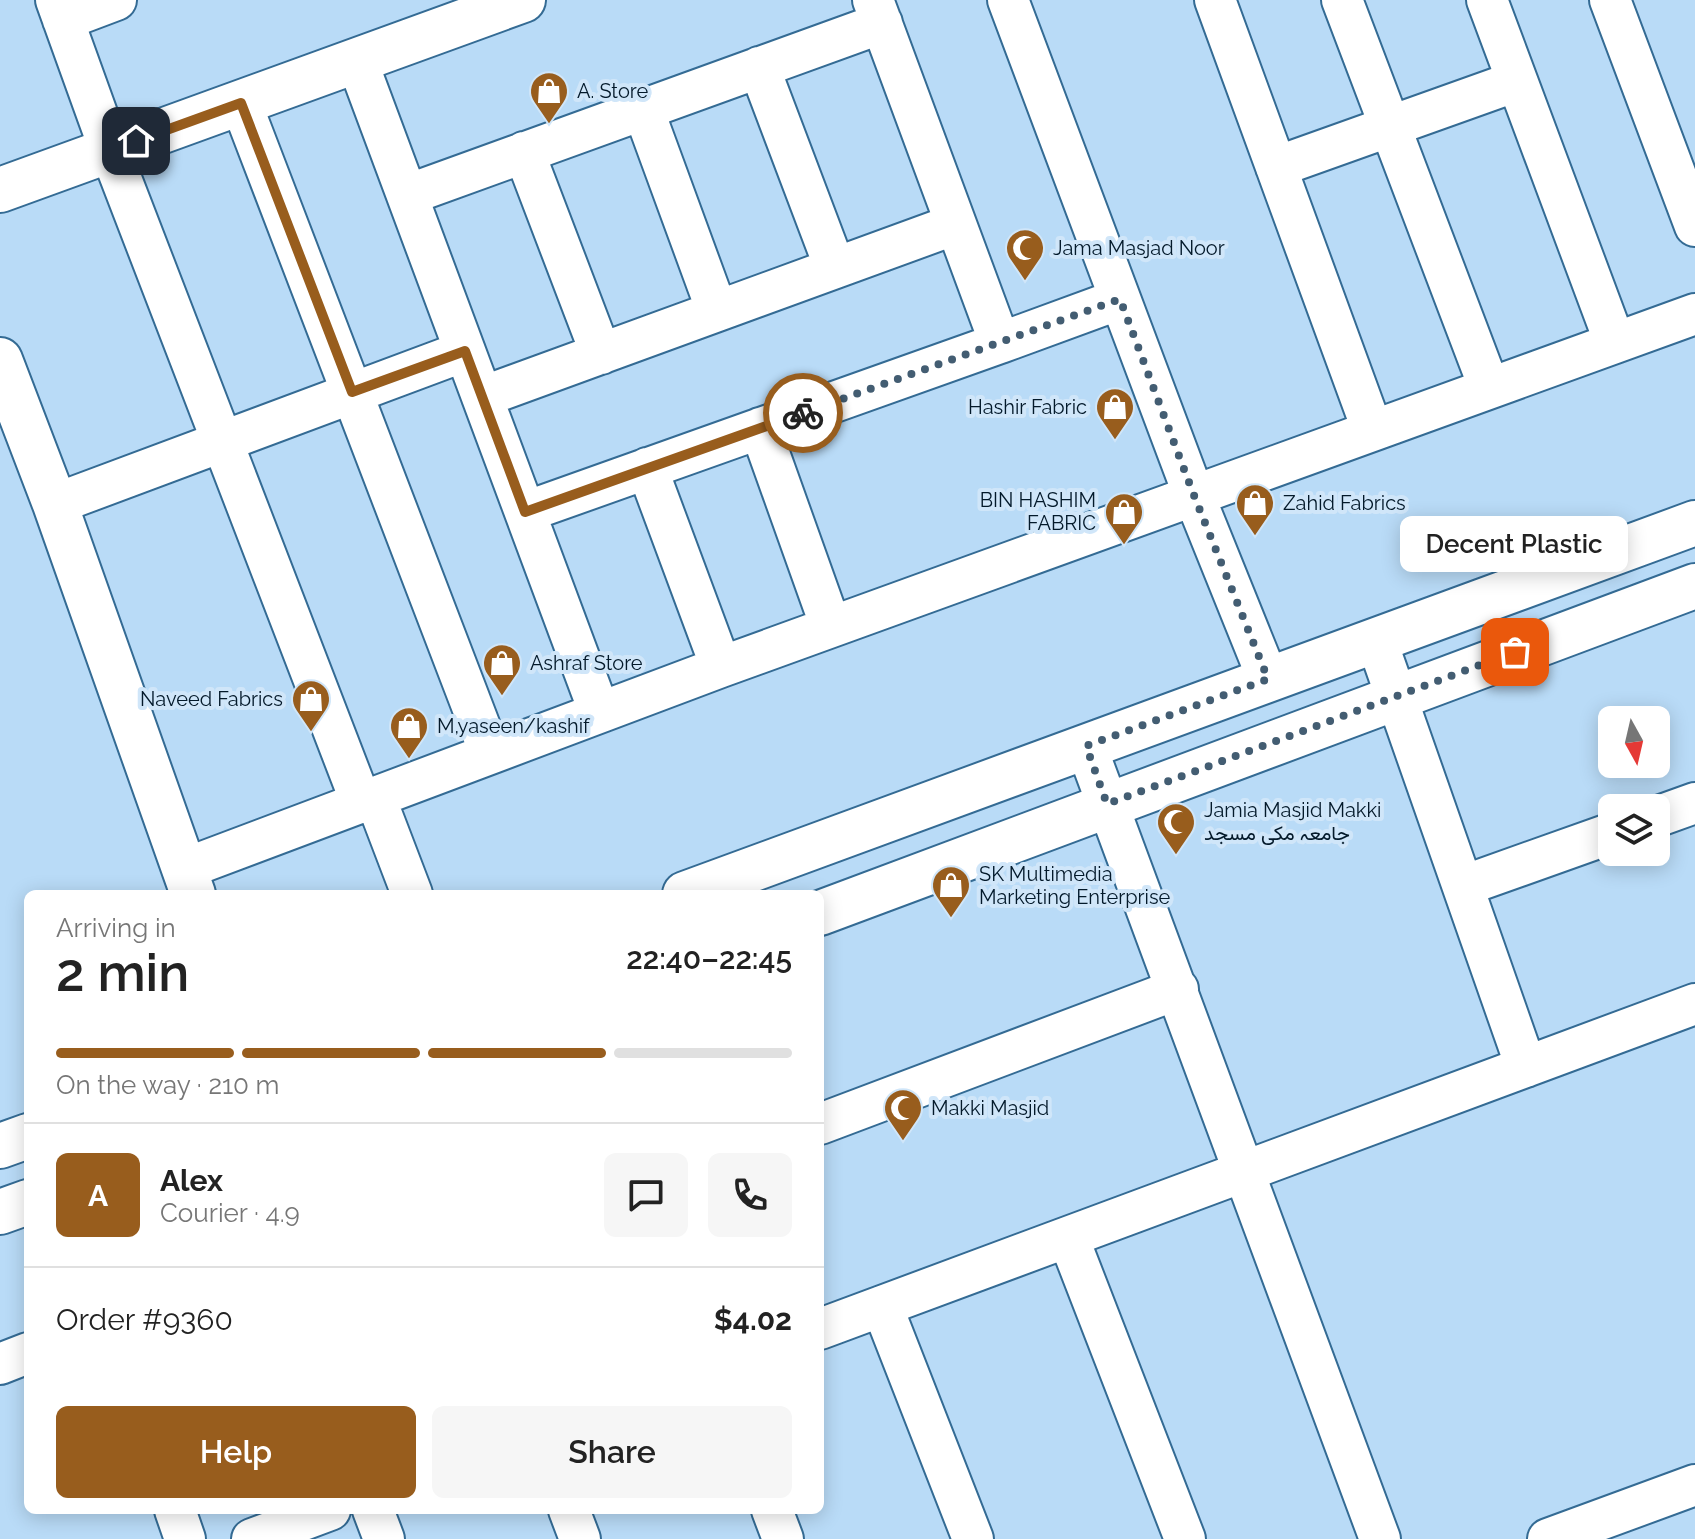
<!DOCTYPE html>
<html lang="en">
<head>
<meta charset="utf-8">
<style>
	:root { --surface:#fff; --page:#f6f6f6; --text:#222; --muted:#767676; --line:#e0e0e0; --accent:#985d1d }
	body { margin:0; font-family:Raleway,Vazirmatn,sans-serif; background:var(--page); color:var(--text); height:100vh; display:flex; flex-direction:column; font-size:30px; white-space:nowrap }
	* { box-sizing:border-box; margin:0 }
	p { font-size:26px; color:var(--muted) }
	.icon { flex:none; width:44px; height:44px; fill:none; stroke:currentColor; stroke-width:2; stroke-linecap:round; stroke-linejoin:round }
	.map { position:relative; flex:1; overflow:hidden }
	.panel { position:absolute; left:24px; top:890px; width:800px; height:624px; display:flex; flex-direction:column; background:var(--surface); border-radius:12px; box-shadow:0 4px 20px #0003 }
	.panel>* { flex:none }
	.needle { width:52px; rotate:172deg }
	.buttons { position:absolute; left:1598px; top:706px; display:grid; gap:16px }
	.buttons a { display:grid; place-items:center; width:72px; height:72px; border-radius:12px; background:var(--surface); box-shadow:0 4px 20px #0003; font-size:40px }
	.pin { position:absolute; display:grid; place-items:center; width:68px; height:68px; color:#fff; margin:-34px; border-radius:16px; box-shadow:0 4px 12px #0006 }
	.courier { position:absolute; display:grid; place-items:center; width:80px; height:80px; margin:-40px; border:6px solid #985d1d; border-radius:50%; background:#fff; color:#222; box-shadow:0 2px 10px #0007 }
	.bubble { position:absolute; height:56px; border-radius:12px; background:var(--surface); box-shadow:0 4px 20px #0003; font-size:26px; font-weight:600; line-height:56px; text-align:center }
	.summary em { font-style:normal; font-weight:600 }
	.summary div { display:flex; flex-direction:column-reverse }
	.summary { display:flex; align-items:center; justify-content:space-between; height:136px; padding:0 32px }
	h1 { font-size:52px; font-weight:600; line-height:60px }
	.bar { display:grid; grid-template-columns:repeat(4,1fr); gap:12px 8px; align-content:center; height:96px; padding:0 32px }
	.bar i { height:10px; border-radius:6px; background:var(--line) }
	.bar .selected { background:var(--accent) }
	.bar p { grid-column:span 4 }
	.line { display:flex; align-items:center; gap:20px; padding:0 32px; border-top:2px solid var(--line) }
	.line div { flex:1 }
	.round { display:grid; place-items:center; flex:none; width:84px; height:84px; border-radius:12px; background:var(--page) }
	.cta { display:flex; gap:16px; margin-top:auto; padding:16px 32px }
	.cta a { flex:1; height:92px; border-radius:12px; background:var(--accent); color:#fff; font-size:32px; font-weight:600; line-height:92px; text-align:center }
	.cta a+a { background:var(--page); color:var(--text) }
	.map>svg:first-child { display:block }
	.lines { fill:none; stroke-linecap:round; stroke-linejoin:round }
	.minor-casing { stroke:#346b94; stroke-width:44 }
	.tertiary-casing { stroke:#346b94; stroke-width:48 }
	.minor { stroke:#fff; stroke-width:40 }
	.tertiary { stroke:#fff; stroke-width:44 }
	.done { stroke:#435d72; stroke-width:8; stroke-dasharray:0 14.4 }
	.route { stroke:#985d1d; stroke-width:10 }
	.labels { text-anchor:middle; stroke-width:8; stroke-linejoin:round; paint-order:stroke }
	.poi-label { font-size:20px; fill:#03192a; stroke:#d0e6f9; text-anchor:start }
</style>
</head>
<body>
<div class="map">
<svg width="1695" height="1539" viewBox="0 0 1695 1539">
	<rect width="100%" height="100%" fill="#b9dbf7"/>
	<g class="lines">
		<!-- minor casing -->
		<g class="minor-casing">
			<path id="minor" d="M56,0L110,150L361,802
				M1008,0L1193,493L1268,679
				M1215,0L1372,429
				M1342,0L1489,387
				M1487,0L1615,343
				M1610,0L1695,226
				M63,20L116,0
				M357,61L599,711
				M759,67L835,268
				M241,103L490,753
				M643,109L717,311
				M524,152L601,354
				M1276,167L1517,81
				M407,195L882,23
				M1000,343L1120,299
				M482,397L956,224
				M760,428L831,627
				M647,468L721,667
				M55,504L465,351
				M525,512L1000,343L873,0
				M1376,639L1526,1067
				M1086,746L1380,1539
				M375,797L412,894
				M1656,817L1695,803
				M184,869L721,667L1695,314
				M1463,886L1612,833
				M820,1124L1178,989
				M1068,1237L1185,1539
				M882,1306L973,1539
				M820,1329L1695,1004
				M0,1364L28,1353
				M175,1510L185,1539
				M373,1510L384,1539
				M569,1510L580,1539
				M772,1510L783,1539
				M252,1539L330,1510
				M1548,1539L1695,1485"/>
		</g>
		<!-- tertiary casing -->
		<g class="tertiary-casing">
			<path id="tertiary" d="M0,190L523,0
				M0,360L55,504L193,894
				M685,894L1695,523
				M820,913L1695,586
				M0,1146L28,1136
				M0,1212L28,1202"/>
		</g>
		<!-- minor -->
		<use href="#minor" class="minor"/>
		<!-- tertiary -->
		<use href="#tertiary" class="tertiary"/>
	</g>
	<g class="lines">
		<!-- done -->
		<path class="done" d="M803,413L1120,299L1193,493L1268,679L1086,746L1107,804L1515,652"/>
		<!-- route -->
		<path class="route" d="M136,141L241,103L352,392L465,351L525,512L803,413"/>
	</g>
	<!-- icons -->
	<defs>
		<g id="shop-pin" transform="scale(2)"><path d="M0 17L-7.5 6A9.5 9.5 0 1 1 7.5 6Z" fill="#985d1d" stroke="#d0e6f9"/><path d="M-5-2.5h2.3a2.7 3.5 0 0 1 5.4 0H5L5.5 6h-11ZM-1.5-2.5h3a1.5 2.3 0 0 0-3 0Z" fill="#fff"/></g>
		<g id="mosque-pin" transform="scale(2)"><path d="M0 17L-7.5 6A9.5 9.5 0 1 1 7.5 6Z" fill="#985d1d" stroke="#d0e6f9"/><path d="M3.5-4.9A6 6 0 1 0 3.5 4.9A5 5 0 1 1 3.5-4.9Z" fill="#fff"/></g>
	</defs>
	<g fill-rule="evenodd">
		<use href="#shop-pin" x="549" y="91"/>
		<use href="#mosque-pin" x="1025" y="248"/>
		<use href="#shop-pin" x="1115" y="407"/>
		<use href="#shop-pin" x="1255" y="503"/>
		<use href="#shop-pin" x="1124" y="512"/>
		<use href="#shop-pin" x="502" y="663"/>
		<use href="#shop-pin" x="311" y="699"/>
		<use href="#shop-pin" x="409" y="726"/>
		<use href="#mosque-pin" x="1176" y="822"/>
		<use href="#shop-pin" x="951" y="885"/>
		<use href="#mosque-pin" x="903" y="1108"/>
	</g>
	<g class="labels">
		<!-- poi labels -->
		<g class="poi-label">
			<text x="577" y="98">A. Store</text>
			<text x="1053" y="255">Jama Masjad Noor</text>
			<text x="1087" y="414" text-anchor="end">Hashir Fabric</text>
			<text x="1096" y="507" text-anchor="end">BIN HASHIM<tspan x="1096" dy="23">FABRIC</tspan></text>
			<text x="1283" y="510">Zahid Fabrics</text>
			<text x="530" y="670">Ashraf Store</text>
			<text x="283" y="706" text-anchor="end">Naveed Fabrics</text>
			<text x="437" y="733">M,yaseen/kashif</text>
			<text x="1204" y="817">Jamia Masjid Makki<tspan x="1204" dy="23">جامعہ مکی مسجد</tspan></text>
			<text x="979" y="881">SK Multimedia<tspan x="979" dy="23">Marketing Enterprise</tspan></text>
			<text x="931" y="1115">Makki Masjid</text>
		</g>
	</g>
</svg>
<div class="buttons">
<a><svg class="needle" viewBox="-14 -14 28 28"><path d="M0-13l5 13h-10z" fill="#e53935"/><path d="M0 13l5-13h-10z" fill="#767676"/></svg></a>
<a><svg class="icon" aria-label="layers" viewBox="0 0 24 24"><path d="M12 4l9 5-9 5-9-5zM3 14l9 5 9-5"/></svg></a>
</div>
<div class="pin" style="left:1515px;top:652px;background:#ea580c"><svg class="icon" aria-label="bag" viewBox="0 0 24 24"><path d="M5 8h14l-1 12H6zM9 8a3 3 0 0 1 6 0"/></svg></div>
<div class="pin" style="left:136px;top:141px;background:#1f2937"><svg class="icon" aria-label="home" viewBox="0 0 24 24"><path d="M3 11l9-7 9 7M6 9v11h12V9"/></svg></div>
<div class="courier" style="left:803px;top:413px"><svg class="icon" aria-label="bike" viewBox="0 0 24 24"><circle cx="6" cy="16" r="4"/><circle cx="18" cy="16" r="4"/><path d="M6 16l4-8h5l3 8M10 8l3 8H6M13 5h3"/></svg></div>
<div class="bubble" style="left:1400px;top:516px;width:228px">Decent Plastic</div>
<section class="panel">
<div class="summary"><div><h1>2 min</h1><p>Arriving in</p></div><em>22:40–22:45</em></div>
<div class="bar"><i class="selected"></i><i class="selected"></i><i class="selected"></i><i></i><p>On the way · 210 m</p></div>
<div class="line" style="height:144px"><b class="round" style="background:var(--accent);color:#fff">A</b><div><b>Alex</b><p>Courier · 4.9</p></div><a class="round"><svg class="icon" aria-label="chat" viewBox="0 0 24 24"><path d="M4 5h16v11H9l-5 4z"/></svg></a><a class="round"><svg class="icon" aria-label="phone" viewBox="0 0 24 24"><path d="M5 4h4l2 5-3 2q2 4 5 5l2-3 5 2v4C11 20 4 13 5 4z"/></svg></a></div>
<div class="line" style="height:104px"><div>Order #9360</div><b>$4.02</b></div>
<div class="cta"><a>Help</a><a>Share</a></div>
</section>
</div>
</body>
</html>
